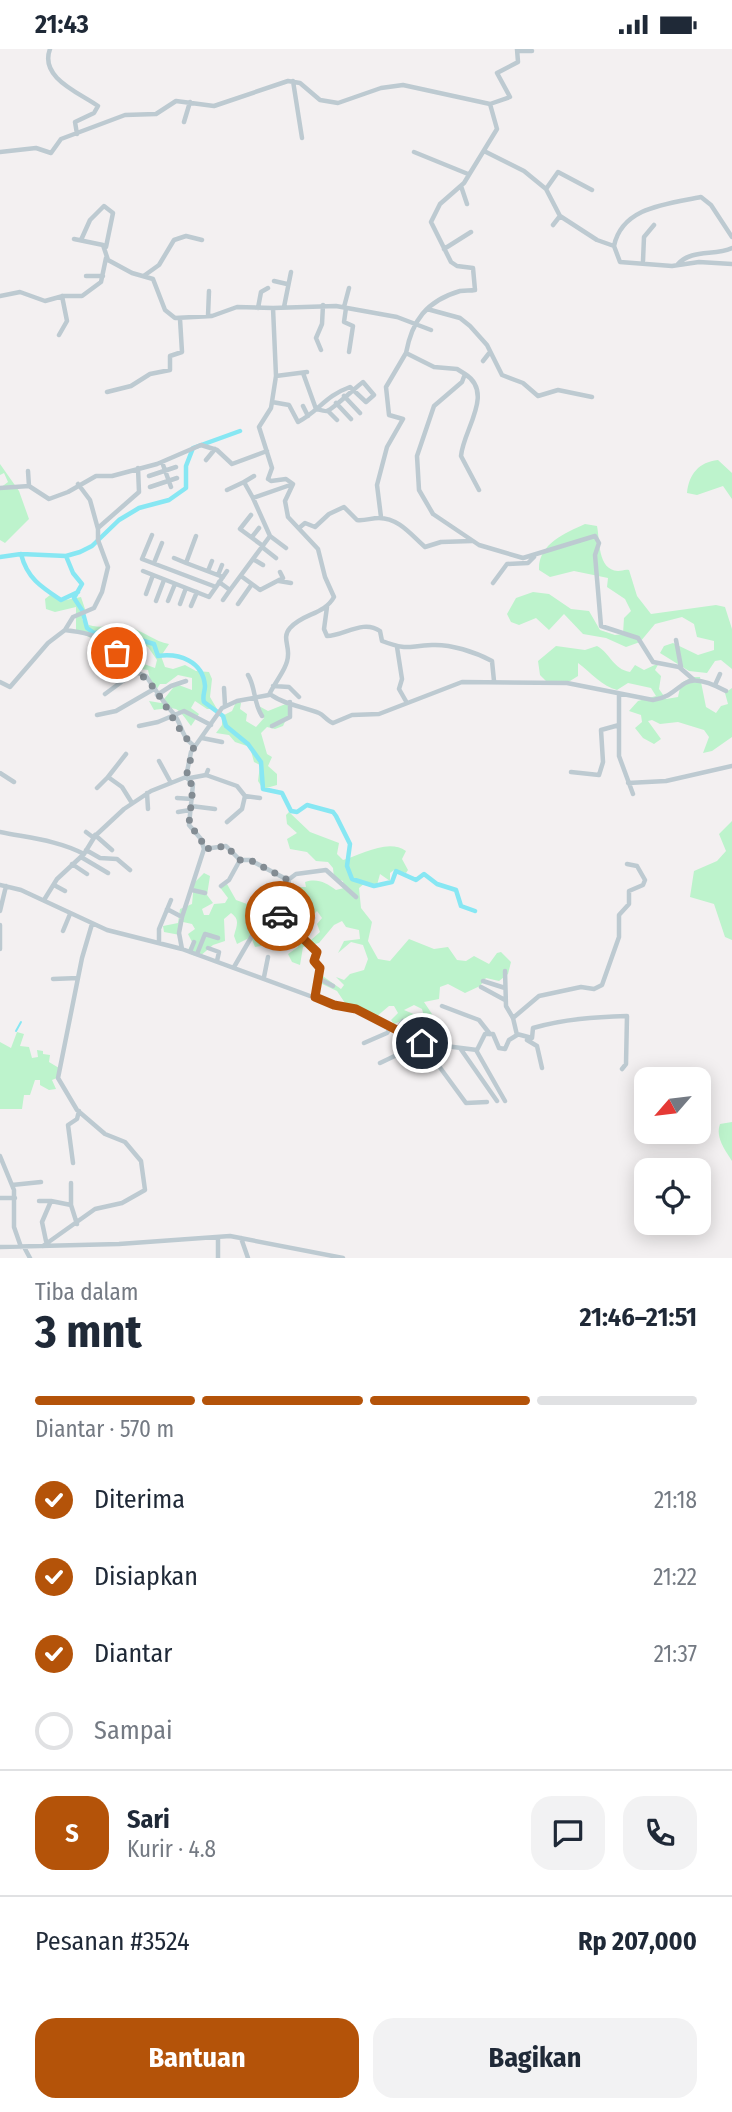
<!DOCTYPE html>
<html lang="id">
<head>
<meta charset="utf-8">
<style>
	:root { --surface:#fff; --page:#f2f2f3; --text:#1f2937; --muted:#747a83; --line:#e0e1e3; --accent:#b45309 }
	body { margin:0; font-family:"Fira Sans Condensed",sans-serif; background:var(--page); color:var(--text); height:100vh; display:flex; flex-direction:column; font-size:26px; white-space:nowrap }
	* { box-sizing:border-box; margin:0 }
	p { font-size:23px; color:var(--muted) }
	.icon { flex:none; width:38px; height:38px; fill:none; stroke:currentColor; stroke-width:2; stroke-linecap:round; stroke-linejoin:round }
	.map { position:relative; height:1209px; overflow:hidden }
	.drawer { display:flex; flex-direction:column; background:var(--surface); flex:1 }
	.drawer>* { flex:none }
	.needle { width:46px; rotate:242deg }
	.tools { position:absolute; left:634px; top:1018px; display:grid; gap:14px }
	.tools a { display:grid; place-items:center; width:77px; height:77px; border-radius:14px; background:var(--surface); box-shadow:0 4px 18px #0003; font-size:35px }
	.pin { position:absolute; display:grid; place-items:center; width:60px; height:60px; color:#fff; margin:-30px; border:4px solid #fff; border-radius:50%; box-shadow:0 2px 7px #0007 }
	.courier { position:absolute; display:grid; place-items:center; width:70px; height:70px; margin:-35px; border:5px solid #b45309; border-radius:50%; background:#fff; color:#222; box-shadow:0 2px 9px #0007 }
	.summary em { font-style:normal; font-weight:700 }
	.summary div { display:flex; flex-direction:column-reverse }
	.summary { display:flex; align-items:center; justify-content:space-between; height:119px; padding:0 35px }
	h1 { font-size:46px; font-weight:700; line-height:52px }
	.bar { display:grid; grid-template-columns:repeat(4,1fr); gap:10px 7px; align-content:center; height:84px; padding:0 35px }
	.bar i { height:9px; border-radius:5px; background:var(--line) }
	.bar .current { background:var(--accent) }
	.bar p { grid-column:span 4 }
	.line { display:flex; align-items:center; gap:18px; padding:0 35px; border-top:2px solid var(--line) }
	.line div { flex:1 }
	.round { display:grid; place-items:center; flex:none; width:74px; height:74px; border-radius:21px; background:var(--page) }
	ol { padding:0 35px; list-style:none }
	li { display:flex; align-items:center; gap:21px; height:77px }
	li p { margin-inline-start:auto }
	li .icon { padding:7px; border-radius:50%; background:var(--accent); color:#fff; stroke-width:4 }
	li:last-child { color:var(--muted) }
	li i { width:38px; height:38px; border:4px solid var(--line); border-radius:50% }
	.action { display:flex; gap:14px; margin-top:auto; padding:14px 35px }
	.action a { flex:1; height:80px; border-radius:21px; background:var(--accent); color:#fff; font-size:28px; font-weight:700; line-height:80px; text-align:center }
	.action a+a { background:var(--page); color:var(--text) }
	.status { display:flex; justify-content:space-between; align-items:center; height:49px; padding:0 35px; background:var(--surface); direction:ltr }
	.status svg { height:19px; fill:currentColor }
	.map>svg:first-child { display:block }
	.green { fill:#bdf3cc }
	.lines { fill:none; stroke-linecap:round; stroke-linejoin:round }
	.stream { stroke:#87e7f3; stroke-width:2 }
	.river { stroke:#87e7f3; stroke-width:4.5 }
	.minor { stroke:#bdcad1; stroke-width:4.5 }
	.done { stroke:#838c93; stroke-width:7; stroke-dasharray:0 12.6 }
	.route { stroke:#b45309; stroke-width:9 }
</style>
</head>
<body>
<div class="status"><b>21:43</b><svg viewBox="0 0 49 12"><path d="M0 12V9h3v3zM5 12V6h3v6zM10 12V3h3v9zM15 12V0h3v12zM26 1h20v11H26zM47 4h2v5h-2z"/></svg></div>
<div class="map">
<svg width="732" height="1209" viewBox="0 0 732 1209">
	<rect width="100%" height="100%" fill="#f3f0f1"/>
	<!-- green -->
	<path class="green" d="M718,411L732,424V450L723,437L697,446L687,444C689,425 699,413 718,411Z
		M0,415L19,442L29,470L5,494L0,491V439L8,433L4,424L0,426Z
		M585,475L597,477C600,490 597,521 618,522C622,522 625,520 629,521L637,547L651,565L716,556L725,558L732,580V620L721,611L715,612L707,624L689,622L660,604L664,597L673,594L698,606L714,601V592L697,588L694,575L682,568L655,575L640,593L626,598L606,589L583,585L564,565L549,581L536,569L519,576L511,573L507,565L516,549L533,543L549,545L571,560L589,562L600,581L615,586L623,585L624,569L631,562L625,550L607,538L608,529L574,522L550,528L539,521C538,495 565,484 585,475Z
		M50,546L61,552L81,548L86,563H83L82,570L87,578L89,576C103,580 115,576 128,578C143,581 155,593 169,595L161,607L165,618L173,620L185,616L196,622L209,623L212,630L210,648L217,660H207L195,652L191,659L199,665L191,677C176,657 179,658 154,661L149,652L161,654L176,635L192,641V629L178,626L166,635H160L155,643L157,639L151,635L148,621L126,618L120,612L128,609L155,619L157,611L148,598L129,588L115,592L118,600L113,601L76,581V558L55,563L46,560L45,550Z
		M556,597L585,601L597,597C611,605 613,620 630,623L635,616L644,621L659,614L655,621L661,627L659,640L666,650L678,648L681,634L692,628H700L706,658L716,664L721,657L728,655L725,644L732,639V688L712,702L703,704L709,688L704,681L678,673L660,675L652,671L648,672L661,690L654,695L643,689L635,679L642,673L641,666L629,662L638,652L656,647L651,639L628,634L617,641C603,638 590,623 578,614V627L570,632L547,633L540,626L538,612Z
		M237,651L241,654L240,660L247,665L246,672L256,678L264,669L257,656L268,662L288,654L292,658L283,677L275,680L267,678L261,684L267,705L272,708L268,717L277,725V736L263,740L258,732L260,716L254,713L250,698L235,693L229,686L216,684L222,676V667L232,662Z
		M289,763L310,783L339,794L337,805L343,811C361,806 388,789 406,802L402,810L408,821L406,824L394,821L390,824V832L380,825L377,836L365,834L359,839L361,859L372,873L368,892L378,910L390,912L409,890L434,900L448,898L457,911L466,912L474,907L489,915L497,904L501,903L511,913L508,925L499,932L486,929L480,937L465,944L448,935L440,938L439,950L424,953L432,965L426,975L422,960L414,956L404,961L416,966L394,975L391,971L398,964L394,957H389L376,968L367,970L347,957L337,942L320,934V925L341,940L344,936L336,928L344,931L350,925L364,921L368,910L363,896L351,893L338,904L344,892L360,890L359,881L346,878L342,872L334,876L319,894L303,898L300,916L292,913L288,905L298,898L299,889L311,891L320,883L317,875L322,869L317,862L303,876L295,878L282,867L287,854H297L300,851L297,842L299,838H306L305,833C318,829 326,834 336,841L344,839L343,832L334,829L333,819L328,813L316,812L307,803L290,800L287,790L297,784L287,775L286,766Z
		M732,772V891L725,888L714,855L690,848L694,822L717,812L726,802L719,785Z
		M204,824L210,827L207,846L213,854L202,860L204,866H209L214,855L225,854L228,849L219,837L227,835L236,851L261,860V869L253,874L255,880L264,876V883L256,887L262,894L261,897L255,898L251,888L237,895L234,887C236,878 241,871 231,864L224,870L225,892L213,896L199,908L190,905L188,901L192,893L188,885L195,880L192,875L183,873L180,886L164,883L163,877L178,874L180,860L192,855L194,834Z
		M17,983L24,985L20,997L29,998L32,1009L38,1008L37,1001L43,1002V1005L50,1006L49,1013L59,1019L57,1029L52,1031L56,1040L49,1041L40,1036V1031H35L30,1046H24L22,1060H0V993L11,999Z
		M732,1073V1112C725,1101 715,1088 720,1075Z"/>
	<g class="lines">
		<!-- stream -->
		<path class="stream" d="M16,982L21,973"/>
		<!-- river -->
		<path class="river" d="M21,505C27,529 41,538 61,551L78,543
			M66,507L73,524L82,535L74,549L82,561
			M0,508L21,505L66,507L80,503L92,497L119,471L139,459L169,451L186,439V417L193,399L240,382
			M83,564L87,579L94,584L110,582L154,595L158,607C179,604 203,612 205,637C205,643 202,647 204,653L223,667L226,677L248,695L261,713L263,740L282,744L291,762L297,763L307,756L333,763L336,767L350,795L347,817L352,830L374,837L392,833L396,822L416,831L424,825L437,835L456,841L461,857L475,862"/>
		<!-- minor -->
		<path class="minor" d="M50,0C39,29 80,44 98,57L94,64L75,73L77,85
			M518,2H532
			M293,32L302,89
			M490,55L510,48L497,24L518,13L517,0
			M184,73L190,53
			M484,102L524,122L546,140L560,167L597,191L614,197L620,213L672,217L699,213L732,215
			M0,103L36,99L51,104L61,90L125,66L156,65L176,52L214,57L288,32L300,34L320,51L338,54L381,39L403,36L490,55L497,80L464,134L440,155L431,173L451,213L457,217L473,219L475,241C470,242 466,241 460,242C426,252 412,272 406,304L434,318L457,320L465,325L462,333L434,357L417,407L419,441L433,465L479,496L523,509L595,487L599,494L595,506L601,577L638,589L653,613L679,618L694,631
			M414,103L468,125
			M461,137L467,155
			M546,140L558,123L592,141
			M553,176L560,167
			M74,190L103,196L108,211L132,224L153,230L165,261L175,269L212,267L237,258L273,259
			M81,191L90,171L104,157L113,164L106,198
			M614,197C622,158 667,155 701,148L711,156L732,188
			M444,200L471,183
			M643,212L644,188L654,176
			M678,215C691,200 715,207 732,199
			M145,226L159,216L174,191L186,187L202,191
			M86,227H103
			M274,232L287,235
			M0,247L20,243L45,252L63,247H82L101,233L106,209
			M284,258L291,223
			M344,258L349,239
			M258,259L261,243L268,239
			M346,259L344,273L353,277L349,303
			M427,260L460,269L470,277L487,296L502,326L523,334L538,347L558,341L592,348
			M208,267L209,242
			M59,286L67,272L62,247
			M321,301L316,289L322,275L323,256
			M483,312L490,303
			M465,325C495,344 463,381 461,407L479,441
			M276,327L307,323
			M107,343L131,337L150,325L170,321V307L182,303L180,270
			M344,347L360,364
			M272,353L289,356L298,373C319,362 325,347 350,338L366,353L374,346L363,333C356,338 332,361 327,362C326,363 317,360 316,360L303,324
			M336,354L351,370
			M303,357L308,367
			M328,362L337,371
			M206,411L215,400
			M162,413L171,438
			M28,422L29,437
			M149,427L176,418
			M244,433L254,427
			M78,435L90,451L98,480
			M150,438L177,429
			M0,439L29,437L49,450L68,443L96,427H112L157,415L201,396L217,401L232,415L267,402
			M227,441L244,433L253,449L293,435
			M251,466L240,480L263,497
			M381,468L377,436L387,398L403,370L389,366L386,338L406,304
			M299,479L305,474L315,478L329,465L344,458L357,471C365,472 371,469 379,469C399,469 412,487 425,498L441,493L472,492
			M152,486L142,510L216,538L227,522
			M196,487L186,514L223,528
			M270,487L286,499
			M252,488L259,479
			M262,498L276,509
			M174,509L186,514
			M253,510L263,516
			M154,514L162,494
			M143,522L209,548L216,538
			M208,522L212,512
			M218,526L222,516
			M241,527L260,541L283,529L280,523
			M279,532L291,534
			M219,533L230,541L270,487L253,449
			M493,534L507,515L528,514L534,508
			M146,545L153,526
			M223,551L230,541
			M156,552L164,531
			M168,552L175,535
			M180,555L186,539
			M238,555L252,535
			M191,557L197,543
			M327,558L324,580L327,587C344,587 363,570 380,582L382,592C409,602 406,597 432,596C451,595 475,603 492,612L494,632
			M65,581C81,583 94,585 108,594C118,601 121,611 133,616L135,623L146,627C155,640 162,652 173,664C183,676 179,685 194,697
			M676,591L681,618
			M397,598L402,630L399,640L407,654
			M248,626C256,639 253,653 262,667
			M0,633L10,638L48,594L65,581L73,568L94,559L102,543L108,518L98,491V479L139,443L138,419
			M715,636L720,625
			M273,637L289,638L299,648
			M224,639L225,656
			M105,645L135,623
			M270,645C282,655 305,658 319,664C324,666 327,672 333,674L352,666L379,665L462,633L567,634L653,651C687,646 677,616 726,642
			M157,646L171,637L186,632
			M619,646V707L633,745
			M97,666L116,662L154,640
			M139,677L158,673L184,662L211,676
			M272,677L290,668V653
			M202,689L222,693
			M126,705L108,728L122,738L132,754
			M159,712L171,734
			M571,723L599,726L603,713L601,681L619,676
			M0,724L14,733
			M206,726L237,737L245,747L260,749
			M190,729L206,726L208,721
			M628,734L666,732L732,717
			M97,739L108,728
			M147,744L148,760
			M177,749L192,750
			M191,757L215,760
			M178,763L190,761
			M227,773L242,760L245,747
			M0,783C29,789 57,791 84,805
			M86,783L94,789
			M95,786L112,801
			M204,800L226,797L240,811H250L288,831L296,825L326,821L356,848
			M86,801L100,809L117,810L130,821
			M81,808L108,824
			M72,815L87,825
			M0,836L21,841L107,881L182,900L329,954L356,960L422,994L466,1054L487,1053
			M54,836L65,842
			M221,837L229,831L240,811
			M192,841L205,844
			M44,851L57,830L84,805L95,787L124,760L151,742L186,728L191,703L222,659L237,652L269,646C274,634 288,619 288,606C289,596 282,588 290,579C303,564 324,566 334,548L325,528L318,500L288,468L285,452L293,435L286,430L271,432L268,430L272,419L259,378L271,359L276,327L273,259L336,257L397,268L431,281
			M167,860L182,868
			M0,862L6,837
			M280,868L317,903L315,913L320,919L315,948
			M0,876V900
			M266,881L288,858L287,850L291,841L288,831
			M63,882L70,865
			M159,894V880L171,851
			M208,899L219,903L217,912
			M273,899L280,889L287,891L313,869L308,864L300,871
			M182,900L179,884L182,868L204,800L201,790L189,776L193,735L186,728
			M190,903L194,893
			M197,905L205,885L218,889
			M234,918L252,887
			M505,922L506,957L513,969
			M264,928L268,908
			M318,929L333,937
			M53,930L78,929
			M483,932L505,939
			M481,938L505,951
			M442,957L479,971L490,985
			M397,980L403,972
			M517,985L532,989L533,979C564,970 595,968 627,967L626,1015L622,1020
			M527,991L537,997L542,1019
			M364,994L387,984L392,977
			M460,999L497,1052
			M476,1001L505,1052
			M380,1014L422,994L477,1001L485,985H493L499,999L505,1000L509,991L517,986L513,969L539,947L581,938L594,940L602,936L619,888V866L629,855V842L643,836L645,831L637,817L627,815
			M0,1107L14,1141V1178L21,1198
			M73,1114L68,1076L77,1070L79,1062
			M71,1134V1156L77,1175
			M12,1136L41,1133
			M0,1149H15
			M39,1152H51L42,1173L46,1192
			M51,1152L71,1156
			M241,1189L248,1209
			M43,1197L95,1160L122,1154L145,1141L141,1112L125,1093L105,1085L77,1061L58,1029L82,909L92,875
			M0,1198L119,1195L230,1187L343,1209
			M24,1198L30,1209
			M218,1209V1188"/>
	</g>
	<g class="lines">
		<!-- done -->
		<path class="done" d="M117,604L122,611L132,615L135,623C158,631 174,681 194,697L186,728L193,737L189,775L201,790L204,800L226,797L240,811H250L288,831L291,842L287,850L288,858L280,867"/>
		<!-- route -->
		<path class="route" d="M280,867L317,903L314,912L320,919L315,948L334,956L356,960L422,994"/>
	</g>
</svg>
<div class="tools">
<a><svg class="needle" viewBox="-14 -14 28 28"><path d="M0-13l5 13h-10z" fill="#e53935"/><path d="M0 13l5-13h-10z" fill="#747a83"/></svg></a>
<a><svg class="icon" aria-label="locate" viewBox="0 0 24 24"><circle cx="12" cy="12" r="6"/><path d="M12 2v4M12 18v4M2 12h4M18 12h4"/></svg></a>
</div>
<div class="pin" style="left:117px;top:604px;background:#ea580c"><svg class="icon" aria-label="bag" viewBox="0 0 24 24"><path d="M5 8h14l-1 12H6zM9 8a3 3 0 0 1 6 0"/></svg></div>
<div class="pin" style="left:422px;top:994px;background:#1f2937"><svg class="icon" aria-label="home" viewBox="0 0 24 24"><path d="M3 11l9-7 9 7M6 9v11h12V9"/></svg></div>
<div class="courier" style="left:280px;top:867px"><svg class="icon" aria-label="car" viewBox="0 0 24 24"><path d="M5 17H2v-5l4-1 3-4h7l3 4 3 1v5h-3M9 17h6M6 11h13"/><circle cx="7" cy="17" r="2"/><circle cx="17" cy="17" r="2"/></svg></div>
</div>
<section class="drawer">
<div class="summary"><div><h1>3 mnt</h1><p>Tiba dalam</p></div><em>21:46–21:51</em></div>
<div class="bar"><i class="current"></i><i class="current"></i><i class="current"></i><i></i><p>Diantar · 570 m</p></div>
<ol>
<li><svg class="icon" aria-label="check" viewBox="0 0 24 24"><path d="M5 12l5 5 9-10"/></svg>Diterima<p>21:18</p></li>
<li><svg class="icon" aria-label="check" viewBox="0 0 24 24"><path d="M5 12l5 5 9-10"/></svg>Disiapkan<p>21:22</p></li>
<li><svg class="icon" aria-label="check" viewBox="0 0 24 24"><path d="M5 12l5 5 9-10"/></svg>Diantar<p>21:37</p></li>
<li><i></i>Sampai</li>
</ol>
<div class="line" style="height:126px"><b class="round" style="background:var(--accent);color:#fff">S</b><div><b>Sari</b><p>Kurir · 4.8</p></div><a class="round"><svg class="icon" aria-label="chat" viewBox="0 0 24 24"><path d="M4 5h16v11H9l-5 4z"/></svg></a><a class="round"><svg class="icon" aria-label="phone" viewBox="0 0 24 24"><path d="M5 4h4l2 5-3 2q2 4 5 5l2-3 5 2v4C11 20 4 13 5 4z"/></svg></a></div>
<div class="line" style="height:91px"><div>Pesanan #3524</div><b>Rp 207,000</b></div>
<div class="action"><a>Bantuan</a><a>Bagikan</a></div>
</section>
</body>
</html>
